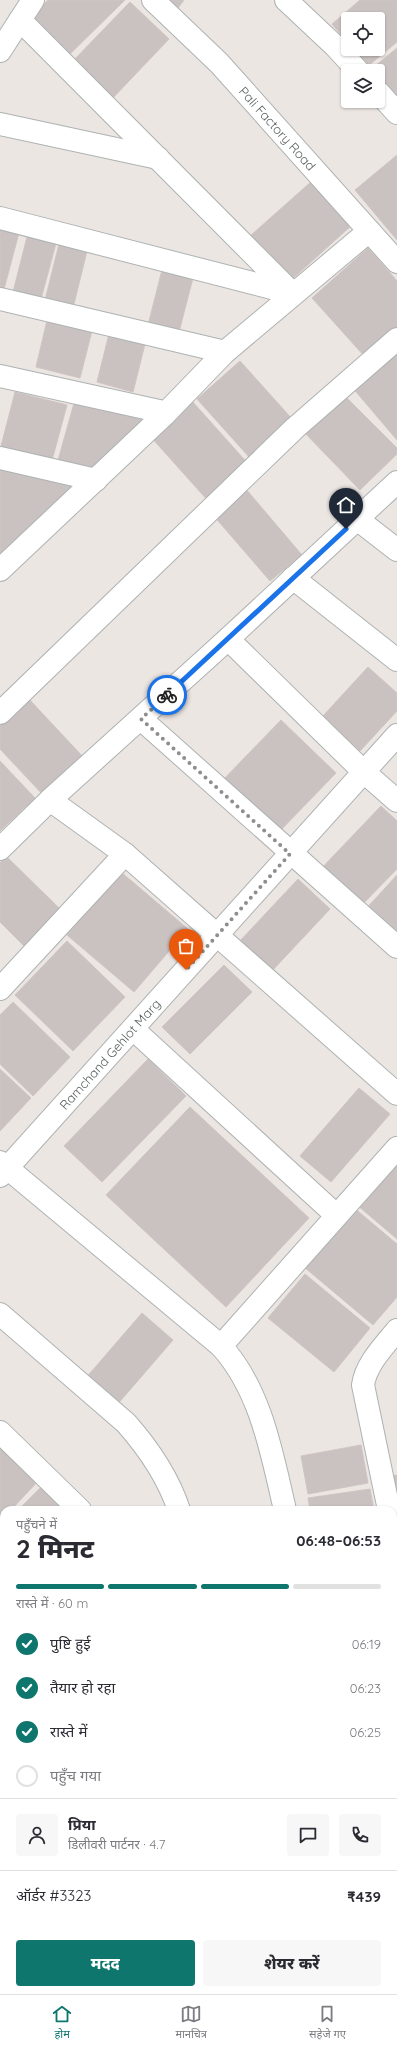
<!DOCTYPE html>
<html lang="hi">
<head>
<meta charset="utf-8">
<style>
	:root { --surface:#fff; --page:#f7f7f7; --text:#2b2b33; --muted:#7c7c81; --line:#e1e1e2; --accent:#0f766e }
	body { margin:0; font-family:Quicksand,"Noto Sans Devanagari",sans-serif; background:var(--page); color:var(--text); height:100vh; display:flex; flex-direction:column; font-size:15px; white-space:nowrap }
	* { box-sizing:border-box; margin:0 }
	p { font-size:13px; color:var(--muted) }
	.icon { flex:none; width:22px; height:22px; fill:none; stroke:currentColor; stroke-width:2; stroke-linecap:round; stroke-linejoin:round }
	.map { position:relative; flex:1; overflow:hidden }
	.details { position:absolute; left:0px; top:1506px; width:397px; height:488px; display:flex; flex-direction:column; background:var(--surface); border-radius:12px 12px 0 0; box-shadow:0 1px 3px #0004 }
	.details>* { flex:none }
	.buttons { position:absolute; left:341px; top:12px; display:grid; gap:8px }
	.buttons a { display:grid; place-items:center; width:44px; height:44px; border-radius:4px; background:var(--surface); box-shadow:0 1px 3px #0004; font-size:20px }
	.pin { position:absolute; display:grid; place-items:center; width:34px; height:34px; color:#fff; margin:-41px -17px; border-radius:50% 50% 50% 0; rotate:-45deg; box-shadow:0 0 4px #0007 }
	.pin .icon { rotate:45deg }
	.courier { position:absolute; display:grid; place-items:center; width:40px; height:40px; margin:-20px; border:3px solid #1a73e8; border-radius:50%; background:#fff; color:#222; box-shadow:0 1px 5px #0007 }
	.headline em { font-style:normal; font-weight:800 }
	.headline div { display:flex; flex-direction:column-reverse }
	.headline { display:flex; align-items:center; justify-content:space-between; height:68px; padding:0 16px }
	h1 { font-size:26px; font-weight:800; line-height:30px }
	.bar { display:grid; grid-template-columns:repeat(4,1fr); gap:6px 4px; align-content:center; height:48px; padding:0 16px }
	.bar i { height:5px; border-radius:3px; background:var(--line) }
	.bar .selected { background:var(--accent) }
	.bar p { grid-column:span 4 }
	.line { display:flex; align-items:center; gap:10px; padding:0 16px; border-top:1px solid var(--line) }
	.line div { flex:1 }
	.round { display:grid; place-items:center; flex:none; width:42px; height:42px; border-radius:4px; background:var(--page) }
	ol { padding:0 16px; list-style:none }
	li { display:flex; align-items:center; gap:12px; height:44px }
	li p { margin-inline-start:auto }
	li .icon { padding:4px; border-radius:50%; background:var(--accent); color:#fff; stroke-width:4 }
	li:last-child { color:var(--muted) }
	li i { width:22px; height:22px; border:2px solid var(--line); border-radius:50% }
	.cta { display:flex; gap:8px; margin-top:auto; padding:8px 16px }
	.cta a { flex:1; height:46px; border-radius:4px; background:var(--accent); color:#fff; font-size:16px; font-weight:800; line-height:46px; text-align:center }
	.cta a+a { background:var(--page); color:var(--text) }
	.tabs { display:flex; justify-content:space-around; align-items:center; height:56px; border-top:1px solid var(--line); background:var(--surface); font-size:11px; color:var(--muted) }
	.tabs a { display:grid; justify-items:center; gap:2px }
	.tabs .selected { color:var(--accent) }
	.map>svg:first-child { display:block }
	.building { fill:#c9c2c1; stroke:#cfc5c2 }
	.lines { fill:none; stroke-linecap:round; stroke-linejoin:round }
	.minor-casing { stroke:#aeb2b3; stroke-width:24 }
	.secondary-casing { stroke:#afb5b6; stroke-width:24 }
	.minor { stroke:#fff; stroke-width:22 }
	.secondary { stroke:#fff; stroke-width:22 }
	.rail { stroke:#aeafaf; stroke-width:3; stroke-dasharray:1 5; stroke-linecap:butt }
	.done { stroke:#8d8f8e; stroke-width:4; stroke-dasharray:0 7.2 }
	.route { stroke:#1a73e8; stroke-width:5 }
	.labels { text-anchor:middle; stroke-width:4; stroke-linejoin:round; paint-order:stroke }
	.street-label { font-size:13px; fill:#5b6061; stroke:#fff }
</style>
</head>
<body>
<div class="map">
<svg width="397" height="1994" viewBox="0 0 397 1994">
	<rect width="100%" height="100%" fill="#ebe6e2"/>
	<!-- building -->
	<path class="building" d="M48,0H125L67,57L29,19Z
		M168,0H184L178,8Z
		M360,0H397V42L368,66L353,49H378V19H348V43L332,24Z
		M130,2L169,39L110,101L71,63Z
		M397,48V105L378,83V71H369Z
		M397,155V240L355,190Z
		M312,181L352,225L290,281L250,236Z
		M0,224L20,229L2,297H0Z
		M29,229L58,236L41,299L13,292Z
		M61,236L89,243L73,308L45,300Z
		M368,248L397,281V330L366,358L312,298Z
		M163,266L194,274L178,336L147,329Z
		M49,312L94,323L80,378L36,367Z
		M111,326L147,336L133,392L97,382Z
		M397,352V440L351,386Z
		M240,361L293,420L250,458L197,399Z
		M15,392L67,405L51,464L0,450Z
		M341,392L397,448V454L360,490L302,430Z
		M76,396L144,417L94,474L57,464Z
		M191,400L251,467L210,503L150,436Z
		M0,460L82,483L0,556Z
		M245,488L302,555L270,581L213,515Z
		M368,667L397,693V711L360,751L322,717Z
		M27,697L85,759L45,797L0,749V722Z
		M281,720L336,773L276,835L221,782Z
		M0,761L35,798L0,831Z
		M381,806L397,821V869L356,911L317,873Z
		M6,856L60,909L24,946L0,922V863Z
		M121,872L188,929L134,992L67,935Z
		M397,875V941L364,911Z
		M298,879L330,909L270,973L238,943Z
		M67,941L125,997L73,1051L15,995Z
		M224,965L252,992L190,1054L162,1027Z
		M13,1002L70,1057L33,1096L0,1064V1015Z
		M148,1059L186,1096L102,1182L64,1146Z
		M0,1069L31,1098L0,1131Z
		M359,1088L390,1114L331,1182L300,1156Z
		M190,1107L309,1218L226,1307L106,1195Z
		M397,1157V1239L357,1205Z
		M353,1207L397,1244V1297L373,1325L304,1267Z
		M305,1274L370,1328L334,1372L268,1318Z
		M142,1313L173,1340L116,1406L85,1379Z
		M0,1445L39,1480L11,1510H4V1517L0,1521Z
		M361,1445L368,1483L308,1494L301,1456Z
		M397,1475V1503L392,1476Z
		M41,1487L64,1510H18Z
		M370,1489L374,1510H310L308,1498Z
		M4,1524V1547L0,1543V1528Z
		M397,1588V1684L393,1685V1589Z
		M393,1865L397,1887V1967L393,1968Z
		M0,1948L4,1966V1990H9L10,1994H0Z
		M70,1990H133L134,1994H71Z
		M142,1990H178V1993L143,1994Z
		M274,1990H304L283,1994H274Z"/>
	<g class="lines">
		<!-- minor casing -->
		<g class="minor-casing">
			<g id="minor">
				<path id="s1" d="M153,0L219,63L397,262"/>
				<path d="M286,0L335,46L358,71"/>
				<path d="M20,20L292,293"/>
				<path d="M0,51L33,0"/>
				<path d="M378,92L397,113"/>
				<path d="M0,124L158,158"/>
				<path d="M0,218L291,293"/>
				<path d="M0,299L225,352"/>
				<path d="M0,376L159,411L164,415"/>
				<path d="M0,458L96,480"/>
				<path d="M357,519L397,550"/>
				<path d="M0,570L164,415L225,352L369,231"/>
				<path d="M293,578L397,660"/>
				<path d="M228,639L364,772L397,801"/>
				<path d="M0,713L295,428L397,339"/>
				<path d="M141,719L397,947"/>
				<path d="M50,800L125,854L397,1094"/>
				<path d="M0,849L50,800L228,639L397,482"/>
				<path d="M0,989L125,854"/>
				<path d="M133,1029L336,1215"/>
				<path d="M0,1162L221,1346C261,1390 272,1454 285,1510"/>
				<path id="s2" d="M0,1176L397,735"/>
				<path d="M0,1314L126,1423C149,1449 168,1477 179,1510"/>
				<path d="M221,1346L397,1148"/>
				<path d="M0,1432L80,1510"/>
				<path d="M389,1510L363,1385C366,1364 384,1346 397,1330"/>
				<path d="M393,1530L397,1548"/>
				<path d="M0,1567L4,1571"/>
				<path d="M393,1579H397"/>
				<path d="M0,1665H4"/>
				<path d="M271,1990L272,1994"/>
				<path d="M230,1994L247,1990"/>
			</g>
		</g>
		<!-- secondary casing -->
		<g class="secondary-casing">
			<path id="secondary" d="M393,1759L397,1758
				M393,1846L397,1845
				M0,1847L4,1846
				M0,1933L4,1932"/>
		</g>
		<!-- minor -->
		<use href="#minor" class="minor"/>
		<!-- secondary -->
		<use href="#secondary" class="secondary"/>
		<!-- rail -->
		<path class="rail" d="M393,1794L397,1793
			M393,1815L397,1814
			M0,1876L4,1875
			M0,1896L4,1895"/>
	</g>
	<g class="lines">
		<!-- done -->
		<path class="done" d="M167,695L141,719L290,854L186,970"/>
		<!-- route -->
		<path class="route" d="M167,695L346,529"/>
	</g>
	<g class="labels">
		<!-- street labels -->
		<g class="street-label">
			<text dy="5" stroke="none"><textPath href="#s1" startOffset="179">Pali Factory Road</textPath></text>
			<text dy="5" stroke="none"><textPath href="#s2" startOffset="164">Ramchand Gehlot Marg</textPath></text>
		</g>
	</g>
</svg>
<div class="buttons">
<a><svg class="icon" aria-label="locate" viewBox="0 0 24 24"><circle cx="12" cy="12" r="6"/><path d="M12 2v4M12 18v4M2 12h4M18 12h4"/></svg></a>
<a><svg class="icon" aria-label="layers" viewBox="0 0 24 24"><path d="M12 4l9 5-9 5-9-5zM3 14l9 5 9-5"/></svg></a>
</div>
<div class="pin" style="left:186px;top:970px;background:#ea580c"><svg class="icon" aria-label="bag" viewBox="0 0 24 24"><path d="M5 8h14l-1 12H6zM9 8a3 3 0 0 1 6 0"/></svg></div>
<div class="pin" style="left:346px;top:529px;background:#1f2937"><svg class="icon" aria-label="home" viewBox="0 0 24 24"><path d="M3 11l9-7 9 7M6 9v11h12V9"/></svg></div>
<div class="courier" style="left:167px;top:695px"><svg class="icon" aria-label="bike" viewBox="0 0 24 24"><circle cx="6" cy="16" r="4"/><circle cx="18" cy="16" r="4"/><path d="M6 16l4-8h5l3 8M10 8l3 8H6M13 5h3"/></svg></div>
<section class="details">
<div class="headline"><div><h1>2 मिनट</h1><p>पहुँचने में</p></div><em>06:48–06:53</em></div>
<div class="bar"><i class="selected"></i><i class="selected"></i><i class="selected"></i><i></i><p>रास्ते में · 60 m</p></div>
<ol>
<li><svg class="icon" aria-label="check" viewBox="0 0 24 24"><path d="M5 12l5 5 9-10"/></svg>पुष्टि हुई<p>06:19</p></li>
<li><svg class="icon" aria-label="check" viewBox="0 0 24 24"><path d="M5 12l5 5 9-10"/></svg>तैयार हो रहा<p>06:23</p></li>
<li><svg class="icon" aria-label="check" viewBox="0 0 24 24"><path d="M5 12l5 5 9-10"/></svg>रास्ते में<p>06:25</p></li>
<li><i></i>पहुँच गया</li>
</ol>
<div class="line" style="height:72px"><a class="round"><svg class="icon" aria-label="person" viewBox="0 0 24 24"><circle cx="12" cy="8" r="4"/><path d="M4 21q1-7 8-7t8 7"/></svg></a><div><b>प्रिया</b><p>डिलीवरी पार्टनर · 4.7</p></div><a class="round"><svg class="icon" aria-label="chat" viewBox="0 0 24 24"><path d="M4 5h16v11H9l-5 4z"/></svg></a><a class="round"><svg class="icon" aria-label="phone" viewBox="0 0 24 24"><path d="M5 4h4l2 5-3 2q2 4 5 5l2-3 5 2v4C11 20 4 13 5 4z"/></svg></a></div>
<div class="line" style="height:52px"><div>ऑर्डर #3323</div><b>₹439</b></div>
<div class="cta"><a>मदद</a><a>शेयर करें</a></div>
</section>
</div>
<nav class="tabs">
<a class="selected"><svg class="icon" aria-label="home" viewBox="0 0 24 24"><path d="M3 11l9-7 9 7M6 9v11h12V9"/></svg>होम</a>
<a><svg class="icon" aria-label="map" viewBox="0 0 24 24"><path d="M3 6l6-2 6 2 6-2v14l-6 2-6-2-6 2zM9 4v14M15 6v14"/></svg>मानचित्र</a>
<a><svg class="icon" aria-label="saved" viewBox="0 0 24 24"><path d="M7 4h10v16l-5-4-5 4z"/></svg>सहेजे गए</a>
</nav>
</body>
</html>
